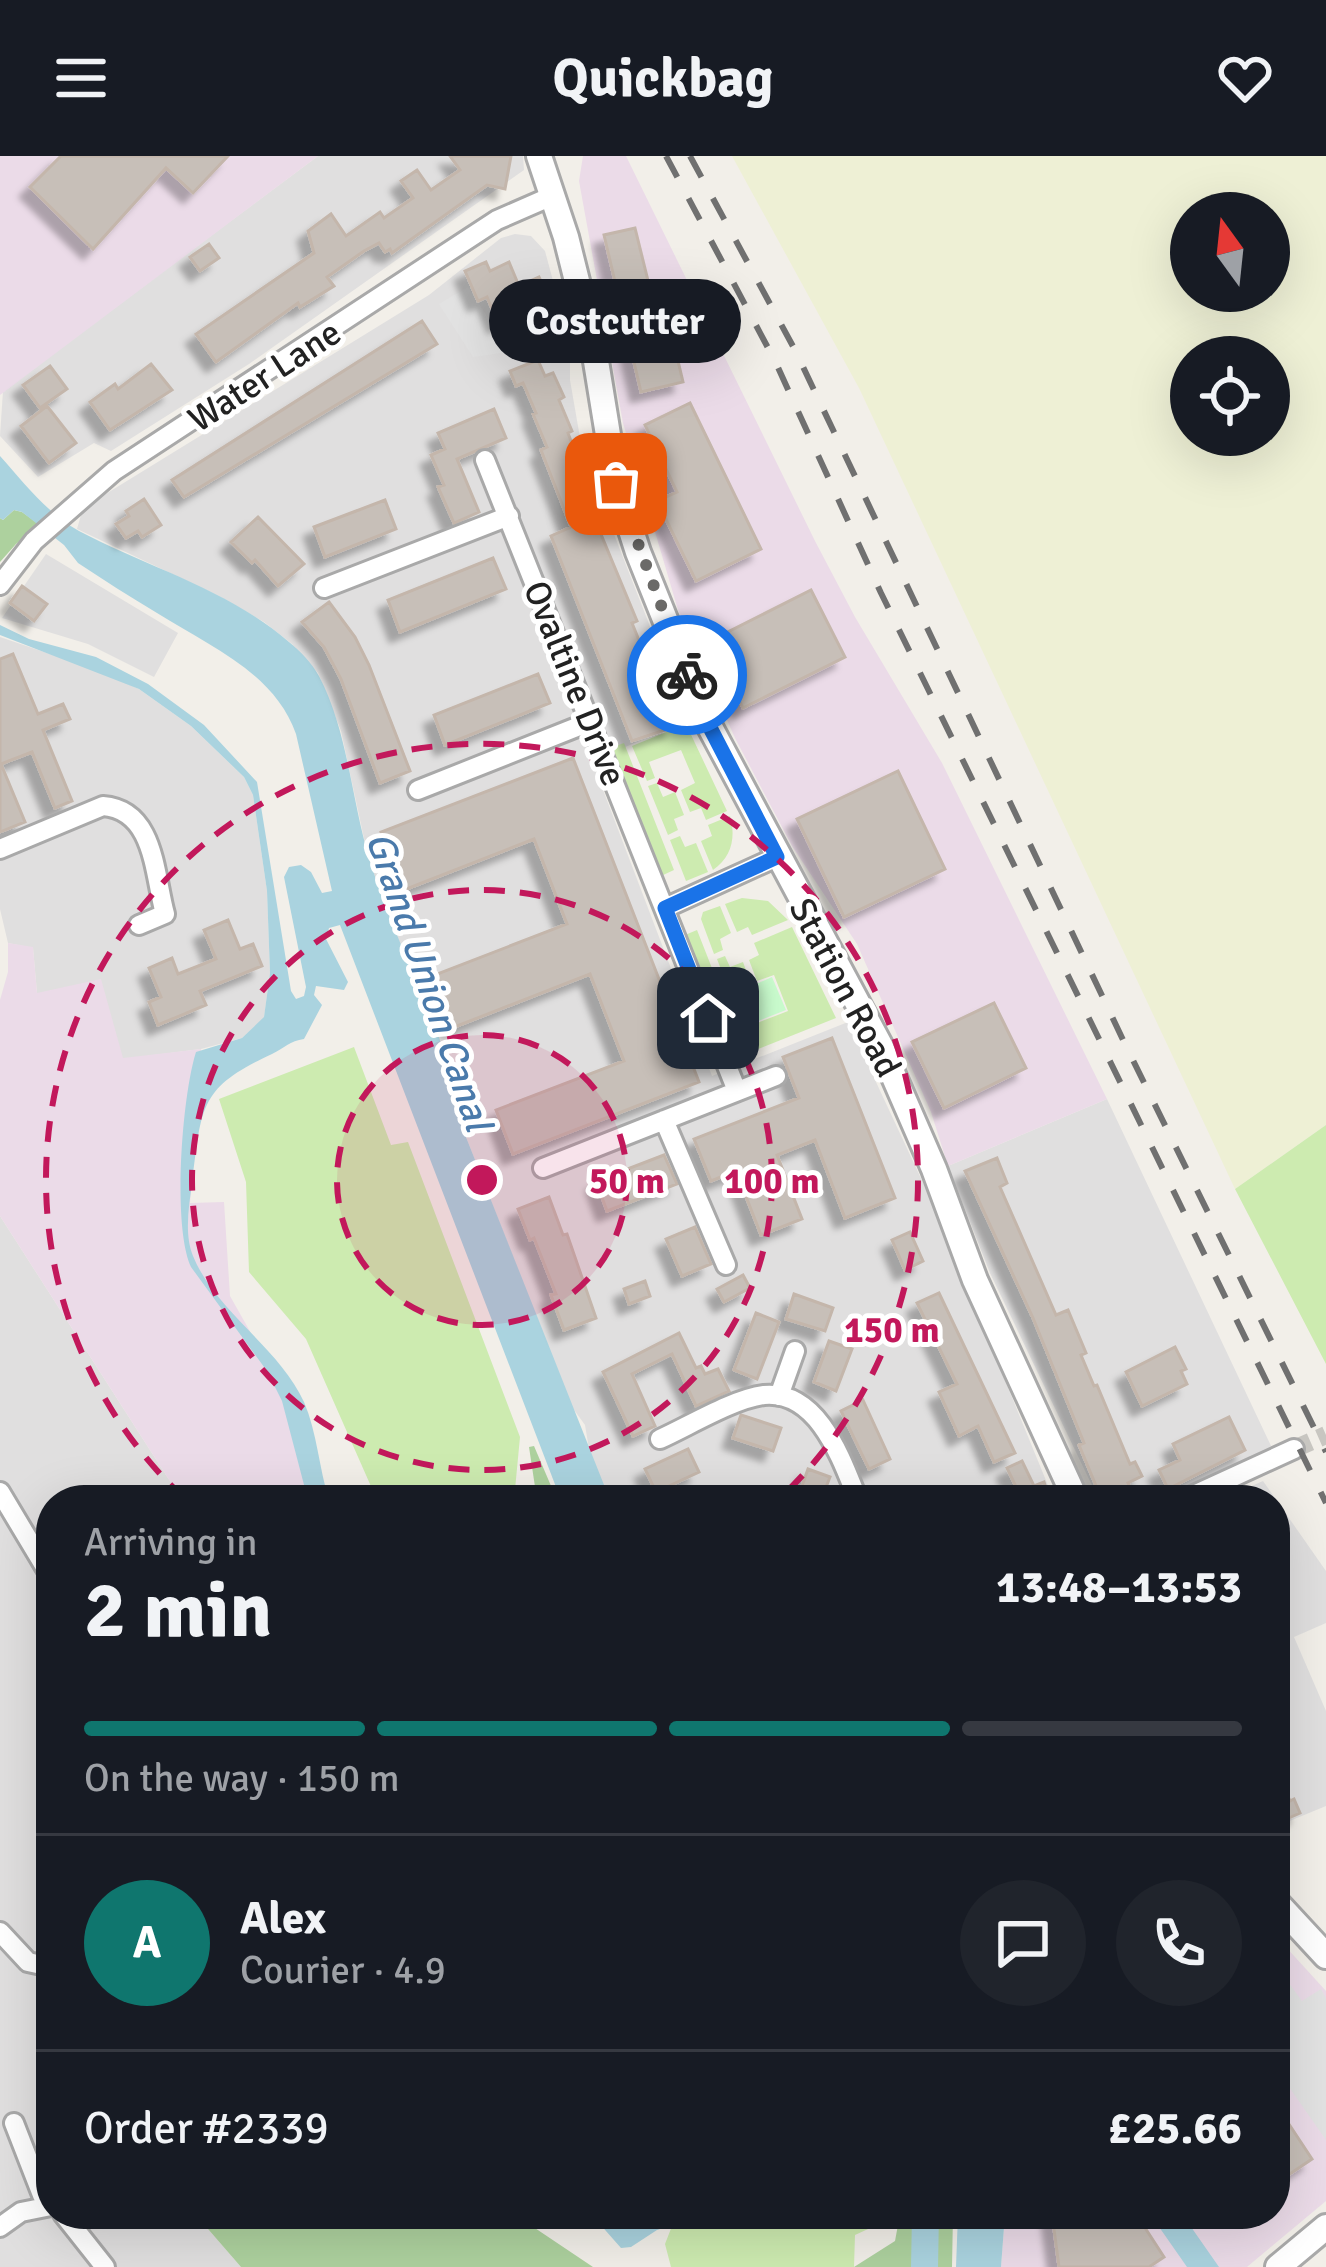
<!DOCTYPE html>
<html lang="en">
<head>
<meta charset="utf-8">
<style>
	:root { --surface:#171b24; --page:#20242c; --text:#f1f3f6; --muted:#9ea1a6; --line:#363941; --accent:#0f766e }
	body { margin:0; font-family:Signika,sans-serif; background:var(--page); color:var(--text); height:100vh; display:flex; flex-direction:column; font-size:45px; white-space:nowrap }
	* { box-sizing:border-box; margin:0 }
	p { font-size:39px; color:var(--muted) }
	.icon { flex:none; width:66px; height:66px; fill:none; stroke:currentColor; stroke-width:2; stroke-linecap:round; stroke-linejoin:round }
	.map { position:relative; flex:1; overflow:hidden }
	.drawer { position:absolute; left:36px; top:1329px; width:1254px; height:744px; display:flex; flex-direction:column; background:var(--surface); border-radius:48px; box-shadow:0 12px 48px #0002 }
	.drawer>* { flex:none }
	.needle { width:78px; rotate:345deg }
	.fabs { position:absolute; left:1170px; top:36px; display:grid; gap:24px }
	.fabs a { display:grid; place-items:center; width:120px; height:120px; border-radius:50%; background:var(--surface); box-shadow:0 12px 48px #0002; font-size:60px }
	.pin { position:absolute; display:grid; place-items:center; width:102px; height:102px; color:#fff; margin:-51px; border-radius:24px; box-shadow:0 6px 18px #0006 }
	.courier { position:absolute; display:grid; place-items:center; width:120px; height:120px; margin:-60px; border:9px solid #1a73e8; border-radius:50%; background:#fff; color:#222; box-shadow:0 3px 15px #0007 }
	.bubble { position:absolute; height:84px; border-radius:42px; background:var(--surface); box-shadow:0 12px 48px #0002; font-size:39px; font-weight:700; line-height:84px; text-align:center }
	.overview em { font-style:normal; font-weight:700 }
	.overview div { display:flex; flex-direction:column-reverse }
	.overview { display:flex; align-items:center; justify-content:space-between; height:204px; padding:0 48px }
	h1 { font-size:78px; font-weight:700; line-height:90px }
	.bar { display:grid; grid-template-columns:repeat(4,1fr); gap:18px 12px; align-content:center; height:144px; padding:0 48px }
	.bar i { height:15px; border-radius:9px; background:var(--line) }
	.bar .on { background:var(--accent) }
	.bar p { grid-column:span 4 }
	.line { display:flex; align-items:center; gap:30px; padding:0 48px; border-top:3px solid var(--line) }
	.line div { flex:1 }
	.round { display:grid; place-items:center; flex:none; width:126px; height:126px; border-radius:63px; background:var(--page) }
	header { display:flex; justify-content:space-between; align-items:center; height:156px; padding:0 48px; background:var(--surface); font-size:54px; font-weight:700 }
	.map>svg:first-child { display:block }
	.residential { fill:#e0dfdf }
	.industrial { fill:#ebdbe8 }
	.farmland { fill:#eef0d5; fill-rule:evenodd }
	.grass { fill:#cdebb0 }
	.forest { fill:#add19e }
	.park { fill:#c8facc }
	.parking { fill:#e2e2e2 }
	.water { fill:#aad3df }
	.building { fill:#c7bfb8; stroke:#c4b6ab; stroke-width:3; filter:url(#shadow) }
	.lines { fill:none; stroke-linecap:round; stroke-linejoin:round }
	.minor-tunnel { stroke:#c8c6c1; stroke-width:18; stroke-dasharray:18 9; stroke-linecap:butt }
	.minor-casing { stroke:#a9a9a9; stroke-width:24 }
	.tertiary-casing { stroke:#a9a9a9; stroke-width:30 }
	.minor { stroke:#fff; stroke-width:18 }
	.tertiary { stroke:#fff; stroke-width:24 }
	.rail { stroke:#707070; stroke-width:6; stroke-dasharray:24 24; stroke-linecap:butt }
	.done { stroke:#6b6a68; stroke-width:12; stroke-dasharray:0 21.6 }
	.route { stroke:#1a73e8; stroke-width:15 }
	.ring { fill:none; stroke:#c2185b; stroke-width:6; stroke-dasharray:21 15 }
	.labels { text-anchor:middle; stroke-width:10; stroke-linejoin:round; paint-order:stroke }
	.street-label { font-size:36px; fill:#222; stroke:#fff }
	.water-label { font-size:39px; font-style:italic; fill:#4a7aab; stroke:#fff }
	.centre { fill:#c2185b; stroke:#fff; stroke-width:6 }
	.ring-label { font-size:36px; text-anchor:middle; font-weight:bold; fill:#c2185b; stroke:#fff; stroke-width:10; stroke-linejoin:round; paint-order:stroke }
</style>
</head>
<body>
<header><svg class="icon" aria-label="menu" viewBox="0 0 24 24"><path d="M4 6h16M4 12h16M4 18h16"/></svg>Quickbag<svg class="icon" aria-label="heart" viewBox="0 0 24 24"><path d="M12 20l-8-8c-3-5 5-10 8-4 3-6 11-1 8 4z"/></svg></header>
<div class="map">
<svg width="1326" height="2111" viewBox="0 0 1326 2111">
	<defs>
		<filter id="shadow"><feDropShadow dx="-10" dy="10" stdDeviation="3" flood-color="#0004"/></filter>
	</defs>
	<rect width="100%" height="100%" fill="#f2efe9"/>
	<!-- residential -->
	<path class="residential" d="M318,0H523L524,14L249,208L111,295L94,287L38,321L0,280L3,235Z
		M515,78L531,80L545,95L570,188V224L583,299L687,565L592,605L712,920L848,866L932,1046L1054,1344H610L590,1299L585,1269L572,1251L466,981L462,955L368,701L341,575L318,517L292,488L264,466L221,441L77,373L83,352L429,139L501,82Z
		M46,398L178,477L154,521L88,488L2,462Z
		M0,481L97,514L139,533L191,570L244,621L253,639L267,735L270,817L264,862L242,882L201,893L123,903L37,837L33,792L8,787L0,753Z
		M1107,943L1272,1292L1161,1344H1099L990,1117L948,1010Z
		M0,1060L182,1344H51V2058H195L241,2111H0Z
		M1263,1325L1326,1415V1467L1294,1481L1326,1555V1650L1275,1671V1344H1220Z"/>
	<!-- industrial -->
	<path class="industrial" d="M0,0H318L0,239Z
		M583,0H626L815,385L855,461L942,607L1107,943L948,1010L931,956L857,788L792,690L735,582L678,454L623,267L579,25Z
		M8,787L33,791L37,837L101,823L123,902L201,893L190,1047L224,1046L230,1140L303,1269L314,1344H182L0,1060V844L8,816Z
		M1275,1779L1326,1835V2045L1247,2111H1001L1005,2058H1275Z"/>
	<!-- farmland -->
	<path class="farmland" d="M732,0H1326V969L1235,1033L859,232ZM1191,57H1269V135H1191ZM1191,201H1269V279H1191Z"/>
	<!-- grass -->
	<path class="grass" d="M686,568L727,655L706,664L701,652L690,656L681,634L695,627L681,594L649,606L655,622L647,625L632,590Z
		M624,587L674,714L661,720L610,592Z
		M657,627L663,641L675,636L684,659L674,663L678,674L668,679L648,630Z
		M730,660C736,681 732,701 713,714L701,685L712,680L708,669Z
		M680,680L685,691L696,687L708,716L686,725L670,684Z
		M742,742L768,745L788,764L752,779L748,771L737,776L725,748Z
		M720,750L731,777L720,783L723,794L714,798L701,763L703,756Z
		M792,771L836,862L753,895L733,846L741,843L752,869L788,855L774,819L757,825L749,804L759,799L754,787Z
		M697,774L748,904L736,908L685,779Z
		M725,800L730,811L743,806L751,828L730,837L717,803Z
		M354,891L391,989L408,986L520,1281L514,1344H377L306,1183L249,1116L246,1026L219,943Z
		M1326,969V1208L1235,1033Z
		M706,2058H886L879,2068L855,2079L854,2111H671L665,2088L672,2070Z"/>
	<!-- forest -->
	<path class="forest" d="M14,354L22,356L40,369L16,388L0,406V362L3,364Z
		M534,1290L557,1344H537L529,1291Z
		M195,2058H514L593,2111H241Z
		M900,2058H953L952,2111H854L895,2085Z"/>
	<!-- park -->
	<path class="park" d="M772,821L786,854L753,867L740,835Z"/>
	<!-- parking -->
	<path class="parking" d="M468,131L492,168L558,159L565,188L473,201L439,148Z
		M1275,1796L1288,1816L1283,1819L1302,1845L1321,1833L1326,1842V1984L1275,1911Z"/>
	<!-- water -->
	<path class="water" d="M0,300C24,327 47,357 79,375C149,412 228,433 289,486C300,495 312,507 319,520C349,578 351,644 370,705C398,797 452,885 466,981L610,1344H561L340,769L329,772L326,783L348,826L344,834L316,830L314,839L322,849L304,883C290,885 284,892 272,898C198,932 202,951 192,1027C189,1050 184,1078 193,1100C216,1156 279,1191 304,1246C317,1276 319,1312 329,1344H308L282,1245L267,1215L191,1111C172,1070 182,940 196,896L242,882L264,861L270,817L267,735L253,639L244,621L191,570L139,533L0,479V469L29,483L96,501L148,528L204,569L257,626L291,835L296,843L304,840L306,831L284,721L289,711L301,709L311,716L322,737L332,735L296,578C274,516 209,490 157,457C130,441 104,424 78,407L64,389L22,356L14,354L3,364L0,362Z
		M591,2058H706L657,2074L631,2091L621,2092Z
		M912,2058H939L938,2111H911Z
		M958,2058H1005L1001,2111H956Z
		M1150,2058H1182L1219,2111H1187Z"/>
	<!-- building -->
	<path class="building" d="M61,0H228L193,37L166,12L93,93L30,31Z
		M450,0H511L505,33L487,29L392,97L390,93L385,96L379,87L364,95L327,121L334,130L300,151L298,147L216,206L196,178L314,97L308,75L331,58L346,80L380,56L384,62L413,42L401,25L417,14L431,34L460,14Z
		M635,72L658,165L668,163L683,226L641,236L604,79Z
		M209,88L219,102L200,115L190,101Z
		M486,106L490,115L509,106L519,130L539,121L549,143L498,167L487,141L478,145L465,115Z
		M422,165L437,188L184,341L172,324Z
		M538,204L545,220L553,217L564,241L559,244L572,275L568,277L593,345L588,347L637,465L632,467L674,571L632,585L551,380L571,371L541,294L547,291L533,258L536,257L523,227L516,230L510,215Z
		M151,208L172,234L110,274L90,246L115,228L118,233Z
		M50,210L67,233L40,252L23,229Z
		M690,247L761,393L696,425L657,345L677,336L645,269Z
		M47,250L76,287L49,307L21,270Z
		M494,253L506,282L457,303L479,356L454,367L438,331L444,329L431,299L445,293L438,277Z
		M144,343L161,369L142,381L138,375L126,382L116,368L129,360L126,355Z
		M385,344L396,373L325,401L314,371Z
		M258,361L304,408L278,430L255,404L252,407L231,386Z
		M493,402L506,433L400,476L388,444Z
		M22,430L47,448L34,465L10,447Z
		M811,434L845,501L743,552L710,485Z
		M329,446L355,481L369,509L410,615L380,627L341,523L324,491L302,466Z
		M13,498L38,558L63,548L70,563L43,574L72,645L55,652L32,596L1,608L25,666L0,676V503Z
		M538,518L550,547L445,589L434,559Z
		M573,602L699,926L513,998L496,954L624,905L590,818L452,872L432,820L567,768L534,683L404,734L381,676Z
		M898,615L945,713L844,761L797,663Z
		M228,764L240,793L253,788L262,810L200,835L206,849L158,869L149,846L161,841L149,812L172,802L178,818L216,803L204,774Z
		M994,847L1026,912L944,952L912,886Z
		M832,882L895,1042L845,1062L815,984L777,999L802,1063L761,1079L736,1015L711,1025L694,983L799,942L783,901Z
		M664,999L677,1028L607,1055L596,1025Z
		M997,1002L1007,1027L1000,1031L1056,1159L1068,1154L1086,1197L1081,1199L1094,1230L1097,1229L1130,1308L1135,1306L1142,1320L1128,1327L1136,1344H1102L1079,1289L1084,1287L1033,1162L965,1015Z
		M549,1041L563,1079L567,1078L596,1162L564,1174L551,1139L556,1138L534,1082L530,1084L518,1053Z
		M695,1071L711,1108L682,1120L666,1083Z
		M910,1076L923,1105L905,1114L892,1084Z
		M743,1119L750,1132L724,1146L717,1133Z
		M645,1125L650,1140L629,1148L624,1133Z
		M939,1137L1015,1297L994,1306L978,1270L959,1280L939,1236L957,1228L917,1147Z
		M794,1138L833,1152L825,1175L786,1163Z
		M756,1157L779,1166L757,1223L734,1214Z
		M679,1177L696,1212L701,1210L705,1218L718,1213L729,1235L696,1250L672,1198L632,1218L655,1270L633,1280L603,1216Z
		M829,1185L852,1193L836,1235L814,1226Z
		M1175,1191L1186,1213L1181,1215L1187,1228L1142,1250L1126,1216Z
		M863,1244L890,1303L869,1313L841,1255Z
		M741,1259L781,1272L773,1295L733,1282Z
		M1229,1261L1245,1294L1168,1333L1159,1314L1180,1304L1173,1288Z
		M688,1293L699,1316L656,1336L645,1313Z
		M1022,1305L1034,1330L1044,1326L1050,1344H1004L1019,1337L1007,1312Z
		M808,1313L830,1321L821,1344H797Z
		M1275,1613L1290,1645L1294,1643L1300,1657L1275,1668Z
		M1275,1947L1312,2003L1275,2028Z
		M1052,2058H1136L1164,2101L1149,2111H1059Z"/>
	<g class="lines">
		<!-- minor-tunnel -->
		<path class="minor-tunnel" d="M1294,1293L1326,1279"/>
		<!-- minor casing -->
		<g class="minor-casing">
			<path id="minor" d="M485,304L737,935
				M0,429L34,385L114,315L497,64L552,40
				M324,432L509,360
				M418,634L592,565
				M0,693L103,650C155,654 154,718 165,758L139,769
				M665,752L777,701
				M664,964L726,1109
				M543,1012L776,920
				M779,1240L795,1195
				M660,1283C689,1270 733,1243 764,1239C819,1234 842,1305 858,1344
				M0,1336L51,1421
				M1183,1344L1294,1293
				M0,1776L28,1806L51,1811
				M14,1967L42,2039L50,2049
				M63,2058L105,2111
				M0,2071L21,2056L51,2050"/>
		</g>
		<!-- tertiary casing -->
		<g class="tertiary-casing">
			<path id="tertiary" d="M539,0L566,81L594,193L616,328L638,396L703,558L881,891L934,1013L975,1124L1076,1344
				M1275,1745L1326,1800
				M1278,2111L1326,2071"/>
		</g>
		<!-- minor -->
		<use href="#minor" class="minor"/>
		<!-- tertiary -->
		<use href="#tertiary" class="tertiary"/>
		<!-- rail -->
		<path class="rail" d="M666,0L775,205L881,437L1326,1347
			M690,0L795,194L1125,888L1326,1296"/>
	</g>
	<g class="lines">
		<!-- done -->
		<path class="done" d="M616,328L687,519"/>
		<!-- route -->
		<path class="route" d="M687,519L703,558L777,701L665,752L708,862"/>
	</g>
	<!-- distance rings -->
	<circle cx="482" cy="1024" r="145" fill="#c2185b" fill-opacity=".12"/>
	<g class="ring">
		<circle cx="482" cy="1024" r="145"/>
		<circle cx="482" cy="1024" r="290"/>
		<path d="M185 1343A436 436 0 1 1 779 1343"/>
	</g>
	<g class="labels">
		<!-- street labels -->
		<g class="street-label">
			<text transform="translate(264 219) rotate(-33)" y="13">Water Lane</text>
			<text transform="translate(576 527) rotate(68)" y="13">Ovaltine Drive</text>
			<text transform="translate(846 831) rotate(62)" y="13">Station Road</text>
		</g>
		<!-- water labels -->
		<g class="water-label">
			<text transform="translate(430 825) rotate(71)" y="14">Grand Union Canal</text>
		</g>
	</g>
	<circle cx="482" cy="1024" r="18" class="centre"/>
	<g class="ring-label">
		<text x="627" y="1037">50 m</text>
		<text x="772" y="1037">100 m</text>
		<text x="892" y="1186">150 m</text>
	</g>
</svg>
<div class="fabs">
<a><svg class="needle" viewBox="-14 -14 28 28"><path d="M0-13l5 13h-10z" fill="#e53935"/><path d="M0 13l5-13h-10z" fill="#9ea1a6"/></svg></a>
<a><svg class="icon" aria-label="locate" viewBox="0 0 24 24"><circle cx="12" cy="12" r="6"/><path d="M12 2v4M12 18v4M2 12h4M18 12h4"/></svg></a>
</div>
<div class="pin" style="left:616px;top:328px;background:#ea580c"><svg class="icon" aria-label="bag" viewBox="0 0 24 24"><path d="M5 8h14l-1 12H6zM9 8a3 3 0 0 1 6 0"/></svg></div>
<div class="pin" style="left:708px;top:862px;background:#1f2937"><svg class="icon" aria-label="home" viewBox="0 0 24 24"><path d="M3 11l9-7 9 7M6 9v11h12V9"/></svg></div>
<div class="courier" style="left:687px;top:519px"><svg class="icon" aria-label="bike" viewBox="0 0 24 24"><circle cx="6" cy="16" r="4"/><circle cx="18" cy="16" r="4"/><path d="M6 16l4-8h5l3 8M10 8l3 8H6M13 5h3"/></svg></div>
<div class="bubble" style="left:489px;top:123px;width:252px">Costcutter</div>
<section class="drawer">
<div class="overview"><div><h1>2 min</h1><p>Arriving in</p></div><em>13:48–13:53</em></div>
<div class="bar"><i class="on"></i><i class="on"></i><i class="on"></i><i></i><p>On the way · 150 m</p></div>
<div class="line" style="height:216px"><b class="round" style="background:var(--accent);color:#fff">A</b><div><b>Alex</b><p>Courier · 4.9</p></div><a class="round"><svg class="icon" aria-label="chat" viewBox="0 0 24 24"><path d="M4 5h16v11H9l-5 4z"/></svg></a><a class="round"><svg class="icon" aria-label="phone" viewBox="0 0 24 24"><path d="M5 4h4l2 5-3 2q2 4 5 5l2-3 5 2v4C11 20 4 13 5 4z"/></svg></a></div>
<div class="line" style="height:156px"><div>Order #2339</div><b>£25.66</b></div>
</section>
</div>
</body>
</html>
